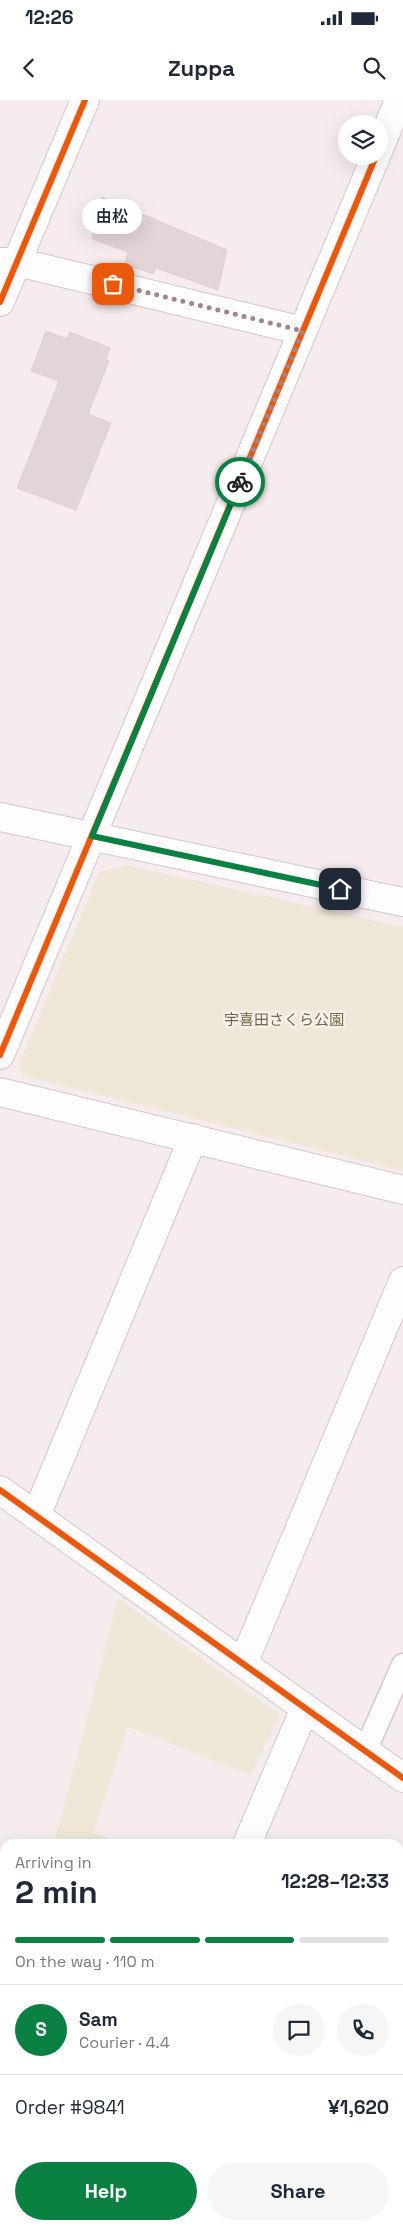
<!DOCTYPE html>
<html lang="en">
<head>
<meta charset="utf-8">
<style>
	:root { --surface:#fff; --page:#f6f6f7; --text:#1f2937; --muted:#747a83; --line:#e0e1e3; --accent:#0b8043 }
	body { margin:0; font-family:"Space Grotesk","Noto Sans JP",sans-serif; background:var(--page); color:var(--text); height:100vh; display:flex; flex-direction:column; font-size:19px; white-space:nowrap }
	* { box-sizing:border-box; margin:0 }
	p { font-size:16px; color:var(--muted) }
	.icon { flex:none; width:28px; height:28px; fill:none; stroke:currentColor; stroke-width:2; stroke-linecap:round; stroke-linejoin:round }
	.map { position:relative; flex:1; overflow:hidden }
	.side { position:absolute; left:0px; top:1739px; width:404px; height:391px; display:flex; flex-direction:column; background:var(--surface); border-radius:15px 15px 0 0; box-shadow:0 5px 20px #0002 }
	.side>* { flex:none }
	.tools { position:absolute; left:338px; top:15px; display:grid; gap:10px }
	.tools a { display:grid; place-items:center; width:50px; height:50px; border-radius:50%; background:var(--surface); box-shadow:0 5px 20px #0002; font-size:25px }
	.pin { position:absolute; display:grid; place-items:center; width:42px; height:42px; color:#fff; margin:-21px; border-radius:10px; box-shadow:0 2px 8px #0006 }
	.courier { position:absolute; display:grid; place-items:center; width:50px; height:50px; margin:-25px; border:4px solid #0b8043; border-radius:50%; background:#fff; color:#222; box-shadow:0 1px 6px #0007 }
	.bubble { position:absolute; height:35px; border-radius:18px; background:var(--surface); box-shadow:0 5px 20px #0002; font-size:16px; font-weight:600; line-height:35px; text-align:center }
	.overview em { font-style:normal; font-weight:600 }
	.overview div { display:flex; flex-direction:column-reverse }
	.overview { display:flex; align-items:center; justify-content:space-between; height:85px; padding:0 15px }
	h1 { font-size:32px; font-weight:600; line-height:38px }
	.bar { display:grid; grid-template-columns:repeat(4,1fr); gap:8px 5px; align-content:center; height:60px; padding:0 15px }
	.bar i { height:6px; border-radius:4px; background:var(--line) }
	.bar .selected { background:var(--accent) }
	.bar p { grid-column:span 4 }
	.line { display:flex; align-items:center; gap:12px; padding:0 15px; border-top:1px solid var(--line) }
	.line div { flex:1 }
	.round { display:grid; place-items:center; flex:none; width:52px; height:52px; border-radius:26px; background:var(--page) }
	.button { display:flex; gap:10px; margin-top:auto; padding:10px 15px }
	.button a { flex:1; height:58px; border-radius:30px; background:var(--accent); color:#fff; font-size:20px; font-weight:600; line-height:58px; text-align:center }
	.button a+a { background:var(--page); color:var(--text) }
	.status { display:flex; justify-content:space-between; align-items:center; height:35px; padding:0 25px; background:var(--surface); direction:ltr }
	.status svg { height:14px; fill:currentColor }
	header { display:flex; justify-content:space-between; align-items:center; height:65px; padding:0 15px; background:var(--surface); font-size:22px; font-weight:600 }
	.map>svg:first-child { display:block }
	.green { fill:#efe8d8 }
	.water { fill:#cee6d8 }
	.building { fill:#e3d4d7; stroke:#dfcfd3 }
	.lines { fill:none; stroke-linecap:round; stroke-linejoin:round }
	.lane-casing { stroke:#d4c7cb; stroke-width:25 }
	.street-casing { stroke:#d4c7cb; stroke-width:30 }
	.secondary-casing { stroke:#d5c7ca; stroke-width:30 }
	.path { stroke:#d7cccf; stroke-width:3; stroke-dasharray:1 4; stroke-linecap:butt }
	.lane { stroke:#fefcfc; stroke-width:22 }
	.street { stroke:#fefcfc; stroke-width:28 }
	.secondary { stroke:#fefcfc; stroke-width:28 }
	.cycleway-casing { stroke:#feeeef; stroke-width:9 }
	.cycleway { stroke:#e8590c; stroke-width:6 }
	.done { stroke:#a1858d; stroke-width:5; stroke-dasharray:0 9 }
	.route { stroke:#0b8043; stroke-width:6 }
	.labels { text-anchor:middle; stroke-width:4.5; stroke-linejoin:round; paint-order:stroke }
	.park-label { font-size:15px; fill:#6b6c40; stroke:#feeeef }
</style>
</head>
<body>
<div class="status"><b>12:26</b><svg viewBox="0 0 49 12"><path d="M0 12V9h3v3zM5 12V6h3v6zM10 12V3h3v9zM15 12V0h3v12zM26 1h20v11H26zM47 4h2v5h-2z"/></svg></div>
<header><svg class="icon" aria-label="back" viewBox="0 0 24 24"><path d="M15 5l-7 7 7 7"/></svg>Zuppa<svg class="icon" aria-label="search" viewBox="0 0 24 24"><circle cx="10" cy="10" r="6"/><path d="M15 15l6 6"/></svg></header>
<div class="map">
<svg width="403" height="2129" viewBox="0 0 403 2129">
	<rect width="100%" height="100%" fill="#f7eced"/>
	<!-- green -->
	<path class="green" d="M127,765L403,827V1071L23,976L19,964L99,772Z
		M118,1498L280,1615L250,1675L128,1627L93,1733L125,1744H54Z
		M0,1896L5,1899V2102L0,2099Z
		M39,2125H325L330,2129H45Z"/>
	<!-- water -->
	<path class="water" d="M0,1927L5,1930V2063L0,2060Z
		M93,2125H284L289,2129H98Z"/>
	<!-- building -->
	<path class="building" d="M102,97L227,150L218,190L156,168L153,174L125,164L128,152L92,139L93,131L88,129Z
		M46,231L67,239L70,232L110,248L106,259L109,261L88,314L111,323L76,410L17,388L59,281L31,271Z"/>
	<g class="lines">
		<!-- lane casing -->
		<g class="lane-casing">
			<path id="lane" d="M365,1651L403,1565"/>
		</g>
		<!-- street casing -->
		<g class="street-casing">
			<path id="street" d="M379,49L399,0
				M0,162H17L303,231
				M0,717L403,802
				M0,955L376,56
				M0,992L403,1090
				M0,1390L403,1678
				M36,1416L193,1038
				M243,1564L403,1181
				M247,1744L305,1608
				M0,1881L5,1884
				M6,2125L12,2129
				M361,2125L366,2129"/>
		</g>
		<!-- secondary casing -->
		<g class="secondary-casing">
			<path id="secondary" d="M0,202L85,0"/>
		</g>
		<!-- path -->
		<path class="path" d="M0,2083L5,2086
			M61,2125L67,2129
			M316,2125L320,2129"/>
		<!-- lane -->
		<use href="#lane" class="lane"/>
		<!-- street -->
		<use href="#street" class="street"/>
		<!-- secondary -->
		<use href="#secondary" class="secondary"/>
		<!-- cycleway casing -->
		<g class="cycleway-casing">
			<path id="cycleway" d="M0,202L85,0
				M0,955L376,56
				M0,1390L403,1678"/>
		</g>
		<!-- cycleway -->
		<use href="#cycleway" class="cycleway"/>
	</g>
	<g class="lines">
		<!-- done -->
		<path class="done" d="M113,184L303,231L240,382"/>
		<!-- route -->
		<path class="route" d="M240,382L92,736L340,789"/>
	</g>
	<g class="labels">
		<!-- park labels -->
		<g class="park-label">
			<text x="284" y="925">宇喜田さくら公園</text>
		</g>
	</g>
</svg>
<div class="tools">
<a><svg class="icon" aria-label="layers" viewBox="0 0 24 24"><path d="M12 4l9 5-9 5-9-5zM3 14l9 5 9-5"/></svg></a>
</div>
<div class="pin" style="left:113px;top:184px;background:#ea580c"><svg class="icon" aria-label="bag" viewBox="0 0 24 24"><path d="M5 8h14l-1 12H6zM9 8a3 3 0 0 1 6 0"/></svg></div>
<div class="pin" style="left:340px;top:789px;background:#1f2937"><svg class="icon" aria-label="home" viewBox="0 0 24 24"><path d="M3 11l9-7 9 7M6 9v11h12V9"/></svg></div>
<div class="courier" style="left:240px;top:382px"><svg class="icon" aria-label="bike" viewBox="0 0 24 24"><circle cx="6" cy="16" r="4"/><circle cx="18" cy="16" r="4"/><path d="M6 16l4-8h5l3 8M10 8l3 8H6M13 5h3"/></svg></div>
<div class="bubble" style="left:82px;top:99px;width:60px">由松</div>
<section class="side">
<div class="overview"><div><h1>2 min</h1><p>Arriving in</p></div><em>12:28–12:33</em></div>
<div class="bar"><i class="selected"></i><i class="selected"></i><i class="selected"></i><i></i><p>On the way · 110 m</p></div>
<div class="line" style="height:90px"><b class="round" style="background:var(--accent);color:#fff">S</b><div><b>Sam</b><p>Courier · 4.4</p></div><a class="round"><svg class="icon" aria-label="chat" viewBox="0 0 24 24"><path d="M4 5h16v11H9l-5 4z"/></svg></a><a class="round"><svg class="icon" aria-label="phone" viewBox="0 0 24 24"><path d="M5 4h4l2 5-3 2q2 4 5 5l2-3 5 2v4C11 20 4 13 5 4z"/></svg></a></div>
<div class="line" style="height:65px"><div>Order #9841</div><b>¥1,620</b></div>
<div class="button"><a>Help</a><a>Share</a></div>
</section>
</div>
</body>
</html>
